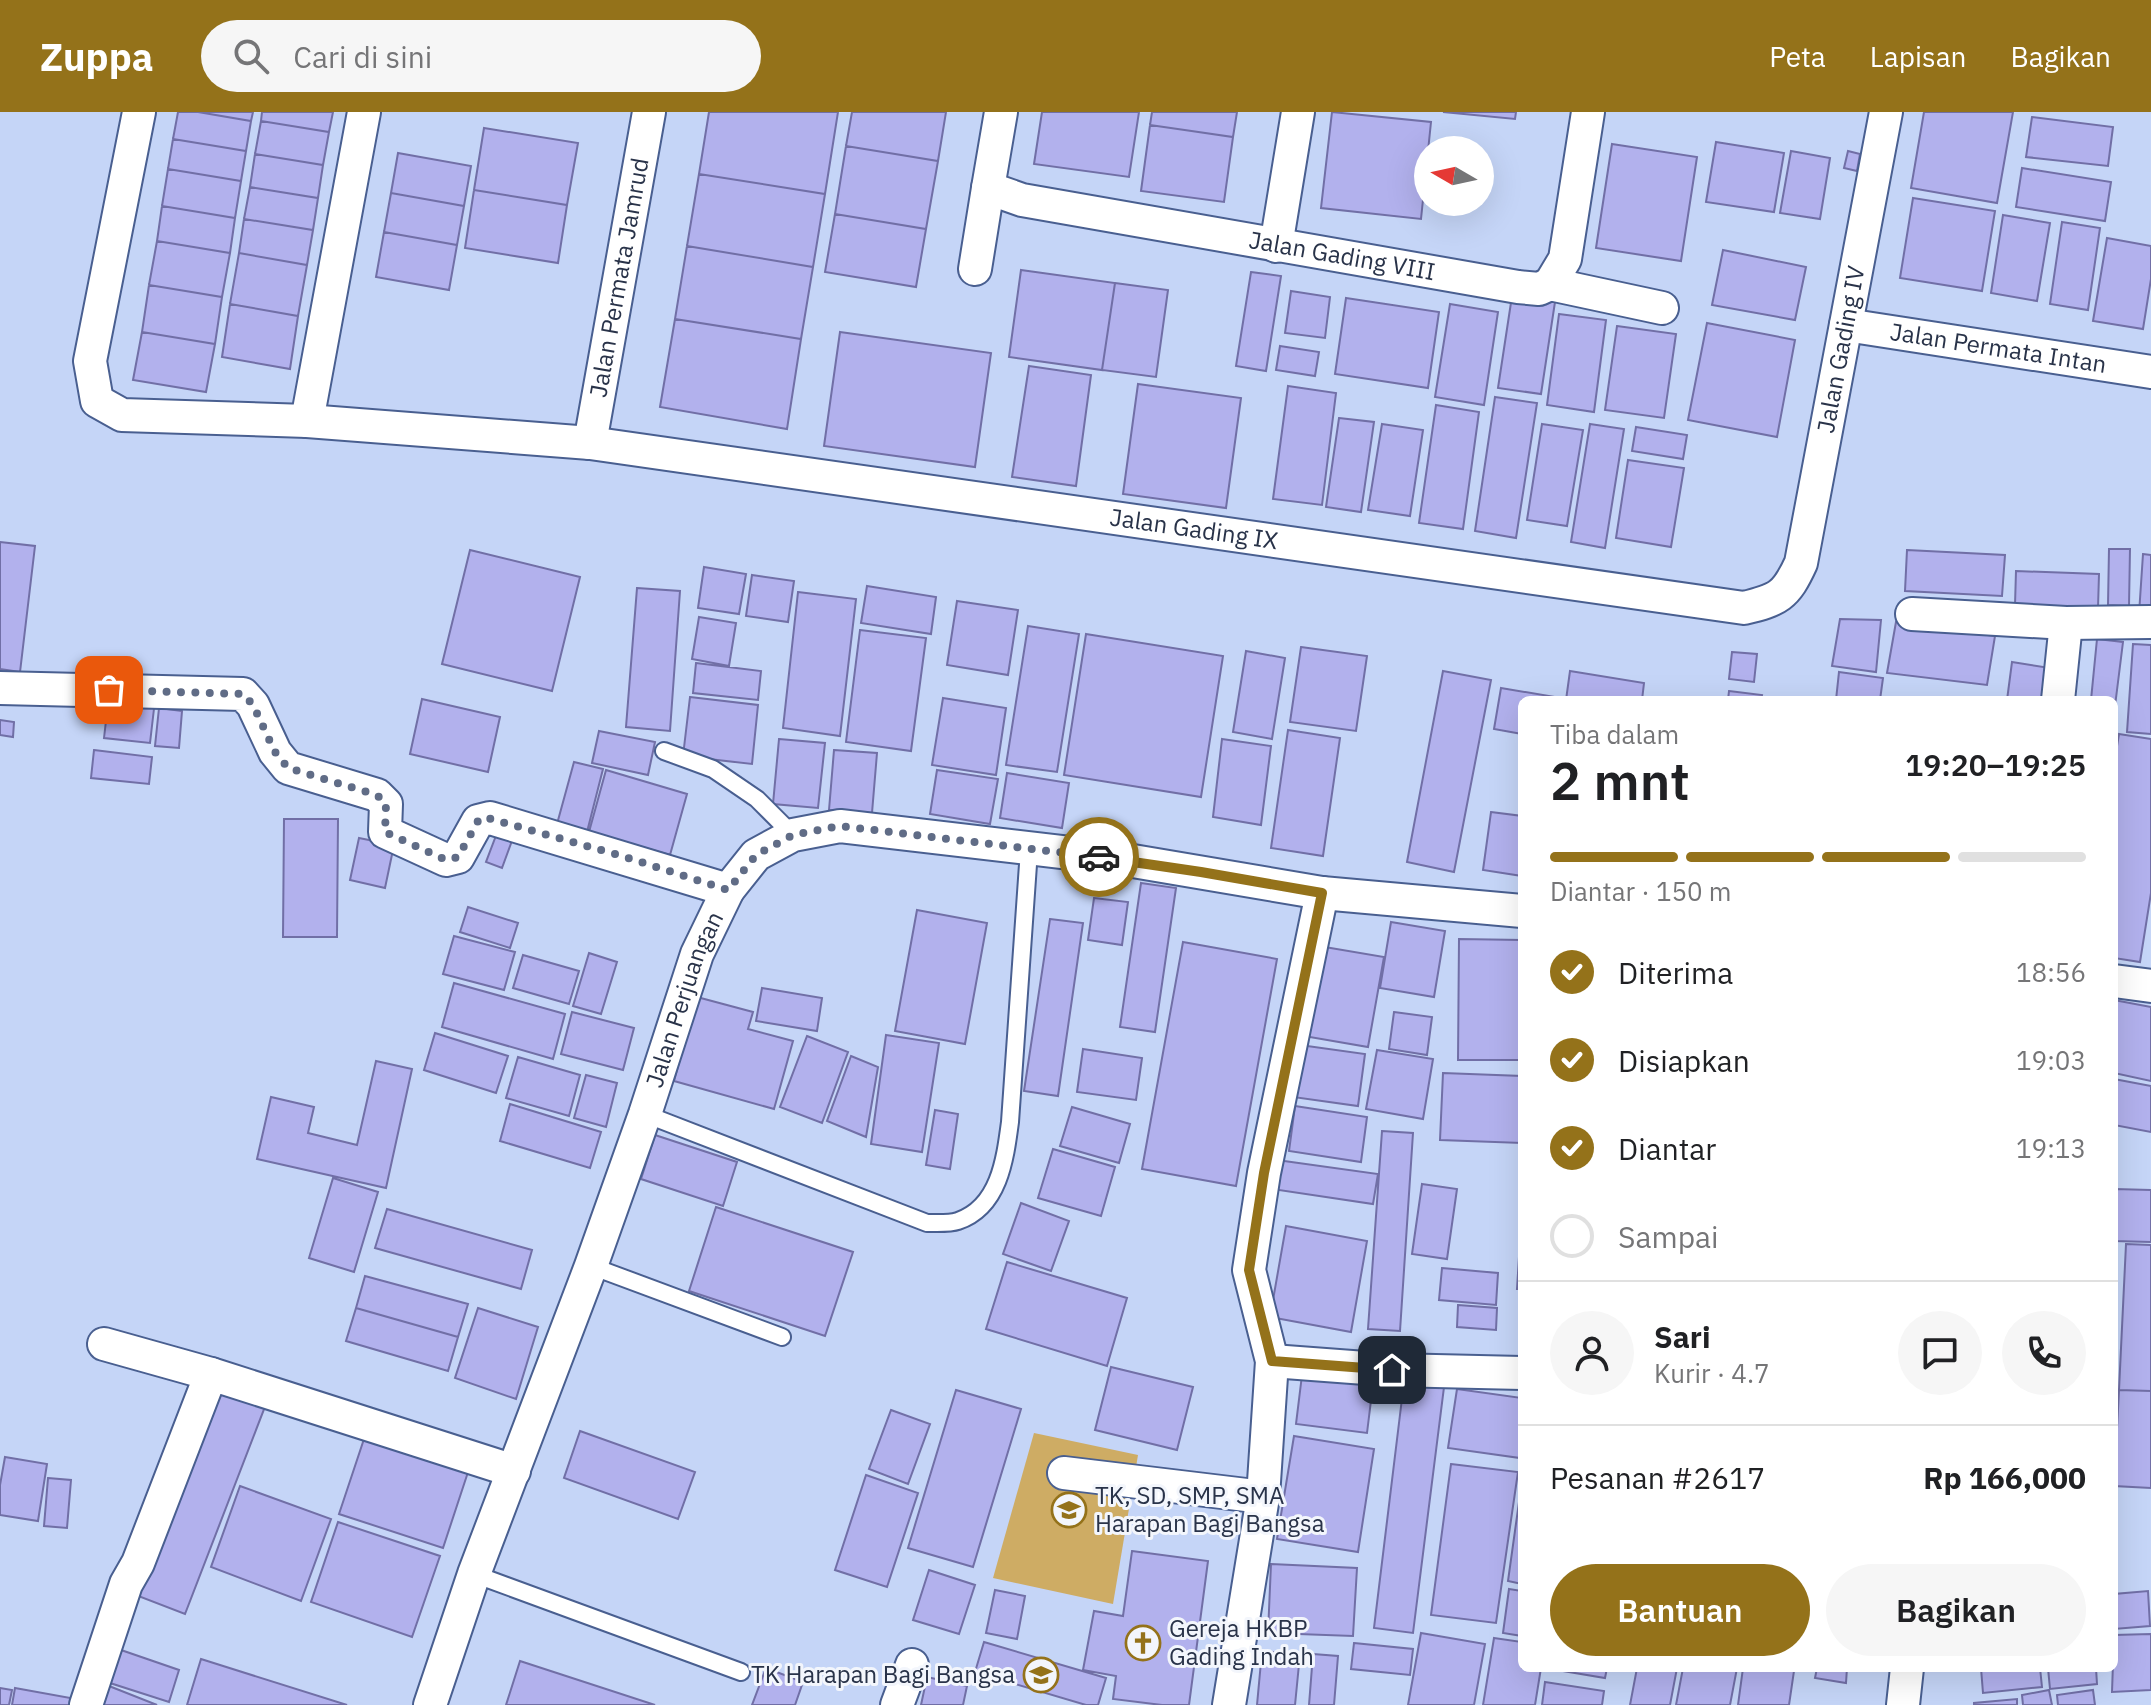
<!DOCTYPE html>
<html lang="id">
<head>
<meta charset="utf-8">
<style>
	:root { --surface:#fff; --page:#f6f6f6; --text:#202124; --muted:#757577; --line:#e0e0e0; --accent:#94721a }
	body { margin:0; font-family:"IBM Plex Sans",sans-serif; background:var(--page); color:var(--text); height:100vh; display:flex; flex-direction:column; font-size:30px; white-space:nowrap }
	* { box-sizing:border-box; margin:0 }
	p { font-size:26px; color:var(--muted) }
	.icon { flex:none; width:44px; height:44px; fill:none; stroke:currentColor; stroke-width:2; stroke-linecap:round; stroke-linejoin:round }
	.map { position:relative; flex:1; overflow:hidden }
	.side { position:absolute; left:1518px; top:584px; width:600px; height:976px; display:flex; flex-direction:column; background:var(--surface); border-radius:12px; box-shadow:0 8px 32px #0002 }
	.side>* { flex:none }
	.needle { width:52px; rotate:279deg }
	.controls { position:absolute; left:1414px; top:24px; display:grid; gap:16px }
	.controls a { display:grid; place-items:center; width:80px; height:80px; border-radius:50%; background:var(--surface); box-shadow:0 8px 32px #0002; font-size:40px }
	.pin { position:absolute; display:grid; place-items:center; width:68px; height:68px; color:#fff; margin:-34px; border-radius:16px; box-shadow:0 4px 12px #0006 }
	.courier { position:absolute; display:grid; place-items:center; width:80px; height:80px; margin:-40px; border:6px solid #94721a; border-radius:50%; background:#fff; color:#222; box-shadow:0 2px 10px #0007 }
	.head em { font-style:normal; font-weight:600 }
	.head div { display:flex; flex-direction:column-reverse }
	.head { display:flex; align-items:center; justify-content:space-between; height:136px; padding:0 32px }
	h1 { font-size:52px; font-weight:600; line-height:60px }
	.bar { display:grid; grid-template-columns:repeat(4,1fr); gap:12px 8px; align-content:center; height:96px; padding:0 32px }
	.bar i { height:10px; border-radius:6px; background:var(--line) }
	.bar .current { background:var(--accent) }
	.bar p { grid-column:span 4 }
	.line { display:flex; align-items:center; gap:20px; padding:0 32px; border-top:2px solid var(--line) }
	.line div { flex:1 }
	.round { display:grid; place-items:center; flex:none; width:84px; height:84px; border-radius:42px; background:var(--page) }
	ol { padding:0 32px; list-style:none }
	li { display:flex; align-items:center; gap:24px; height:88px }
	li p { margin-inline-start:auto }
	li .icon { padding:8px; border-radius:50%; background:var(--accent); color:#fff; stroke-width:4 }
	li:last-child { color:var(--muted) }
	li i { width:44px; height:44px; border:4px solid var(--line); border-radius:50% }
	.action { display:flex; gap:16px; margin-top:auto; padding:16px 32px }
	.action a { flex:1; height:92px; border-radius:48px; background:var(--accent); color:#fff; font-size:32px; font-weight:600; line-height:92px; text-align:center }
	.action a+a { background:var(--page); color:var(--text) }
	header { display:flex; align-items:center; gap:48px; box-sizing:border-box; height:112px; padding:0 40px; background:var(--accent); color:#fff }
	header strong { font-size:38px }
	nav { display:flex; gap:44px; margin-inline-start:auto; font-size:28px }
	.search { width:560px; height:72px; background:var(--page); display:flex; align-items:center; gap:20px; box-sizing:border-box; padding:0 28px; border-radius:44px; color:var(--muted); font-size:30px }
	.map>svg:first-child { display:block }
	.green { fill:#ceac64 }
	.building { fill:#b2b1ed; stroke:#716fa6; stroke-width:2 }
	.lines { fill:none; stroke-linecap:round; stroke-linejoin:round }
	.service-casing { stroke:#495f90; stroke-width:20 }
	.minor-casing { stroke:#495f90; stroke-width:36 }
	.service { stroke:#fff; stroke-width:16 }
	.minor { stroke:#fff; stroke-width:32 }
	.done { stroke:#606c86; stroke-width:8; stroke-dasharray:0 14.4 }
	.route { stroke:#94721a; stroke-width:10 }
	.labels { text-anchor:middle; stroke-width:6; stroke-linejoin:round; paint-order:stroke }
	.street-label { font-size:24px; fill:#293349; stroke:#f3f6fc }
	.poi-label { font-size:24px; fill:#293349; stroke:#f3f6fc; text-anchor:start }
</style>
</head>
<body>
<header>
<strong>Zuppa</strong>
<div class="search"><svg class="icon" aria-label="search" viewBox="0 0 24 24"><circle cx="10" cy="10" r="6"/><path d="M15 15l6 6"/></svg>Cari di sini</div>
<nav><a>Peta</a><a>Lapisan</a><a>Bagikan</a></nav>
</header>
<div class="map">
<svg width="2151" height="1593" viewBox="0 0 2151 1593">
	<rect width="100%" height="100%" fill="#c5d5f7"/>
	<!-- green -->
	<path class="green" d="M1034,1321L1138,1343L1113,1492L993,1466Z"/>
	<!-- building -->
	<path class="building" d="M178,0H198L251,9L246,39L173,27Z
		M198,0H253L251,9Z
		M262,0H333L329,20L261,9Z
		M709,0H838L825,82L699,62Z
		M852,0H946L938,49L846,34Z
		M1042,0H1139L1129,65L1034,52Z
		M1152,0H1237L1233,25L1150,13Z
		M1332,0L1431,10L1421,107L1321,96Z
		M1443,0H1516L1515,7Z
		M1924,0H2013L1997,91L1911,76Z
		M2032,5L2113,15L2108,54L2026,45Z
		M261,9L329,20L323,53L255,42Z
		M1150,13L1233,25L1224,90L1141,79Z
		M484,16L578,31L567,93L474,78Z
		M173,27L246,39L241,69L168,57Z
		M1716,30L1784,41L1774,100L1706,90Z
		M1612,32L1697,45L1681,149L1596,136Z
		M846,34L938,49L926,117L835,102Z
		M1791,39L1830,46L1820,107L1780,101Z
		M1848,39L1860,42L1857,59L1844,56Z
		M398,41L471,54L464,94L391,81Z
		M255,42L323,53L318,86L250,75Z
		M2022,56L2111,70L2105,109L2016,95Z
		M168,57L241,69L235,106L162,94Z
		M699,62L825,82L813,155L687,134Z
		M250,75L318,86L313,118L244,107Z
		M474,78L567,93L558,151L465,136Z
		M391,81L464,94L457,133L384,120Z
		M1913,86L1995,99L1982,179L1900,166Z
		M162,94L235,106L230,141L157,129Z
		M835,102L926,117L916,175L825,160Z
		M2003,103L2050,111L2037,189L1991,181Z
		M244,107L313,118L307,153L239,141Z
		M2062,110L2100,116L2088,198L2050,192Z
		M384,120L457,133L449,178L376,165Z
		M2107,126L2151,134V167L2143,217L2093,209Z
		M157,129L230,141L222,185L149,173Z
		M687,134L813,155L801,227L675,207Z
		M1723,138L1806,155L1795,208L1712,193Z
		M239,141L307,153L298,204L230,192Z
		M1021,158L1115,171L1102,258L1009,245Z
		M1251,160L1281,164L1266,259L1236,254Z
		M1115,171L1168,178L1156,265L1102,258Z
		M149,173L222,185L215,232L142,220Z
		M1291,179L1330,185L1325,226L1285,221Z
		M1512,184L1555,190L1541,282L1498,276Z
		M1346,186L1439,200L1428,276L1335,262Z
		M230,192L298,204L290,257L222,245Z
		M1450,192L1498,200L1484,293L1435,285Z
		M1559,202L1606,208L1594,300L1547,293Z
		M675,207L801,227L787,317L660,295Z
		M1707,211L1795,228L1777,325L1688,308Z
		M1617,214L1676,222L1664,306L1605,298Z
		M142,220L215,232L206,280L133,268Z
		M840,220L991,241L975,355L824,334Z
		M1280,234L1319,240L1315,264L1276,258Z
		M1029,254L1091,263L1076,374L1012,365Z
		M1138,272L1241,286L1226,396L1123,382Z
		M1288,274L1336,281L1322,393L1273,387Z
		M1495,285L1537,291L1516,426L1475,419Z
		M1436,293L1479,300L1463,417L1419,411Z
		M1339,306L1374,310L1361,400L1326,395Z
		M1382,312L1423,318L1410,404L1368,398Z
		M1542,312L1583,318L1567,414L1527,408Z
		M1590,312L1624,317L1605,436L1571,430Z
		M1636,315L1687,323L1683,347L1632,339Z
		M1628,348L1684,356L1671,435L1616,426Z
		M0,430L35,434L20,560L0,557Z
		M2109,437H2130L2129,494L2108,493Z
		M470,438L580,465L552,579L442,552Z
		M1907,438L2005,443L2002,484L1905,479Z
		M2143,442L2151,443V502H2139Z
		M704,455L746,462L739,502L698,496Z
		M2016,459L2099,462L2098,496L2015,493Z
		M752,463L794,469L788,510L746,504Z
		M867,474L936,485L931,522L861,511Z
		M637,476L680,479L670,619L626,615Z
		M798,480L856,487L840,624L783,616Z
		M957,489L1018,498L1008,563L947,553Z
		M699,505L736,511L729,554L692,547Z
		M1840,507L1881,508L1876,560L1832,554Z
		M1896,510L1995,524L1987,573L1887,561Z
		M1028,514L1079,522L1057,660L1006,653Z
		M860,518L926,526L911,639L846,630Z
		M1086,522L1223,544L1201,685L1064,663Z
		M2097,527L2123,530L2114,602V588H2091Z
		M2133,532L2151,533V622L2127,620Z
		M1301,535L1367,544L1356,619L1290,610Z
		M1246,539L1285,546L1272,627L1233,620Z
		M1732,540L1757,542L1754,570L1729,567Z
		M2012,550L2050,556L2045,588H2007Z
		M696,551L761,559L758,588L693,581Z
		M1443,559L1491,568L1454,760L1407,750Z
		M1570,559L1644,571L1642,588H1566Z
		M1839,560L1883,566L1880,588H1836Z
		M1501,576L1561,586V588H1522V622L1494,617Z
		M1729,579L1762,583L1761,588H1728Z
		M109,583L155,588L150,631L104,626Z
		M690,585L758,593L752,652L683,644Z
		M943,586L1006,596L996,663L932,653Z
		M422,587L500,605L488,660L410,642Z
		M159,596L182,599L179,636L155,634Z
		M0,608L14,610L13,625L0,623Z
		M1288,618L1340,626L1323,744L1271,736Z
		M599,619L655,630L648,663L592,651Z
		M2119,622L2151,627V781L2140,850L2114,846V652Z
		M779,627L825,631L818,696L773,692Z
		M1222,627L1271,634L1261,713L1213,705Z
		M94,638L152,645L149,672L91,666Z
		M834,638L877,641L872,701L829,698Z
		M574,650L603,657L587,720L557,712Z
		M606,658L687,682L670,743L589,720Z
		M937,658L998,667L990,712L930,702Z
		M1007,661L1069,671L1062,716L1000,706Z
		M1491,700L1522,704V764L1483,758Z
		M284,707H338L337,825H283Z
		M497,721L513,726L502,756L486,750Z
		M359,726L394,733L385,776L350,768Z
		M1141,771L1176,776L1155,920L1120,915Z
		M1094,786L1128,790L1122,833L1088,828Z
		M468,795L518,811L510,836L460,820Z
		M917,798L987,811L965,932L895,919Z
		M1050,807L1083,811L1058,984L1024,979Z
		M1391,810L1445,819L1434,885L1380,876Z
		M454,824L515,840L504,878L443,862Z
		M1459,827L1522,828V948H1458Z
		M1183,830L1277,847L1236,1074L1142,1057Z
		M1313,833L1384,845L1368,935L1298,923Z
		M589,841L617,850L601,902L573,894Z
		M523,843L579,859L569,892L513,876Z
		M454,871L565,902L553,947L442,915Z
		M762,876L822,886L817,919L756,909Z
		M697,885L753,900L748,917L793,929L774,997L674,969Z
		M2114,888L2151,895V969L2114,961Z
		M572,900L634,916L623,958L561,942Z
		M1394,900L1432,905L1427,943L1389,937Z
		M435,921L508,944L496,981L424,958Z
		M886,923L939,931L922,1040L871,1032Z
		M807,924L848,940L822,1011L780,995Z
		M1300,933L1365,942L1358,994L1293,985Z
		M1083,937L1142,946L1136,988L1077,980Z
		M1377,938L1433,947L1423,1007L1366,997Z
		M851,944L878,955L866,1025L827,1009Z
		M518,945L580,963L569,1004L506,986Z
		M376,949L412,957L386,1076L257,1047L271,985L314,995L308,1021L357,1033Z
		M1443,961L1522,964V1031L1440,1028Z
		M586,963L617,971L606,1015L574,1006Z
		M2114,967L2151,974V1020L2114,1013Z
		M510,992L601,1020L590,1056L500,1029Z
		M1295,994L1367,1005L1361,1050L1289,1039Z
		M1072,995L1130,1012L1119,1051L1060,1034Z
		M935,998L958,1002L950,1057L926,1053Z
		M1382,1019L1413,1021L1400,1219L1368,1217Z
		M655,1023L737,1050L723,1094L641,1067Z
		M1053,1037L1115,1055L1101,1104L1038,1086Z
		M1277,1048L1378,1062L1373,1092L1272,1077Z
		M333,1066L378,1080L354,1160L309,1146Z
		M1422,1072L1457,1077L1447,1147L1412,1142Z
		M2114,1077L2151,1078V1130L2114,1129Z
		M1021,1091L1069,1109L1051,1159L1003,1142Z
		M716,1095L853,1140L825,1224L689,1179Z
		M387,1097L532,1138L521,1177L375,1136Z
		M1522,1097V1177H1517Z
		M1286,1114L1367,1129L1351,1220L1270,1205Z
		M2126,1132L2151,1133V1279L2119,1278Z
		M1007,1150L1127,1186L1107,1254L986,1217Z
		M1442,1156L1498,1161L1496,1193L1439,1188Z
		M365,1164L468,1192L458,1225L356,1196Z
		M1458,1193L1497,1196L1496,1218L1457,1215Z
		M356,1196L458,1225L448,1259L346,1229Z
		M478,1196L538,1215L516,1287L455,1266Z
		M1111,1255L1193,1275L1177,1338L1095,1318Z
		M1302,1263L1373,1272L1367,1321L1296,1312Z
		M1404,1270L1444,1275L1413,1521L1374,1516Z
		M214,1272L266,1292L185,1502L133,1482Z
		M1457,1277L1522,1286L1520,1346L1448,1336Z
		M956,1278L1021,1297L973,1455L908,1436Z
		M2119,1278L2151,1279V1376L2114,1374Z
		M891,1298L930,1312L908,1372L869,1357Z
		M367,1318L471,1351L443,1436L339,1402Z
		M580,1319L695,1360L678,1407L564,1366Z
		M1294,1324L1374,1337L1358,1440L1277,1427Z
		M5,1345L47,1352L38,1409L0,1403V1373Z
		M1451,1352L1518,1360L1496,1511L1431,1503Z
		M866,1363L918,1381L887,1475L835,1458Z
		M48,1366L71,1368L67,1416L44,1414Z
		M240,1374L331,1407L301,1489L211,1455Z
		M1519,1390L1522,1391V1472L1508,1469Z
		M338,1410L440,1444L412,1525L311,1490Z
		M1132,1439L1208,1449L1189,1593H1162L1113,1587L1116,1564L1083,1558L1094,1499L1123,1504Z
		M1271,1452L1357,1456L1353,1524L1268,1521Z
		M929,1458L975,1473L959,1522L913,1508Z
		M1509,1477L1522,1479V1524L1503,1521Z
		M995,1478L1025,1484L1017,1527L986,1521Z
		M2148,1479L2150,1514L2114,1517V1482Z
		M1421,1521L1485,1532L1474,1593H1408Z
		M2151,1522V1578L2112,1580L2114,1523Z
		M1494,1526L1522,1530V1556H1541L1535,1593H1483Z
		M984,1530L1106,1566L1098,1593H1086L975,1560Z
		M1354,1531L1413,1537L1410,1563L1351,1557Z
		M121,1538L179,1558L169,1590L110,1571Z
		M1262,1539L1300,1542L1295,1593H1257Z
		M1313,1542L1338,1544L1334,1593H1309Z
		M201,1547L347,1593H187Z
		M520,1549L655,1593H506Z
		M766,1556L803,1570L795,1593H752Z
		M1545,1556H1607L1605,1566Z
		M1637,1556H1677L1670,1593H1630Z
		M1683,1556H1737L1730,1593H1676Z
		M1743,1556L1794,1559L1789,1593H1738Z
		M1817,1556H1847L1846,1571L1815,1566Z
		M1981,1556H2040L2042,1575L1983,1581Z
		M2048,1556H2096L2097,1572L2050,1577Z
		M927,1565L967,1574L963,1593H921Z
		M1545,1570L1604,1579L1602,1593H1542Z
		M109,1574L157,1593H101Z
		M0,1576L12,1578L9,1593H0Z
		M15,1576L76,1587L75,1593H12Z
		M2049,1578L2052,1593H2023L2022,1583Z
		M2093,1578L2095,1593H2058L2057,1583Z
		M2017,1587V1593H1974V1591Z"/>
	<g class="lines">
		<!-- service casing -->
		<g class="service-casing">
			<path id="service" d="M664,639L713,657L757,687L793,723
				M645,1002L927,1111C936,1111 949,1112 958,1109C999,1095 1005,1048 1010,1010L1029,738
				M591,1154L782,1225
				M474,1462L741,1560"/>
		</g>
		<!-- minor casing -->
		<g class="minor-casing">
			<g id="minor">
				<path id="s1" d="M139,0L90,249L97,289L122,303L307,309L590,331L1744,496C1778,488 1786,484 1801,451L1886,0"/>
				<path id="s2" d="M1001,0L988,76L1022,88L1518,175L1539,177L1550,172L1662,196"/>
				<path d="M1276,134L1298,0"/>
				<path d="M975,157L988,76"/>
				<path d="M1550,172L1565,147L1588,0"/>
				<path id="s3" d="M1846,213L2151,260"/>
				<path d="M307,309L364,0"/>
				<path id="s4" d="M590,331L649,0"/>
				<path d="M1912,502L2066,511L2151,510"/>
				<path d="M0,576L243,582L253,593L275,640L288,656L377,683L386,692L385,720L446,748L458,745L478,709L490,706L728,778"/>
				<path d="M2058,588L2066,511"/>
				<path d="M2114,869L2151,874"/>
				<path d="M104,1232L211,1262"/>
				<path d="M1272,1249L1392,1258L1522,1261"/>
				<path d="M1064,1361L1263,1385"/>
				<path d="M86,1593L126,1472L138,1451L211,1262L514,1359"/>
				<path id="s5" d="M430,1593L474,1462L591,1154L645,1002L697,842L728,778L756,743L793,723L840,714L1121,747L1322,781L1522,799"/>
				<path d="M897,1593L912,1553"/>
				<path d="M1229,1593L1263,1385L1272,1249L1249,1158L1264,1061L1322,781"/>
				<path d="M1903,1593L1907,1556"/>
			</g>
		</g>
		<!-- service -->
		<use href="#service" class="service"/>
		<!-- minor -->
		<use href="#minor" class="minor"/>
	</g>
	<g class="lines">
		<!-- done -->
		<path class="done" d="M109,578L243,582L253,593L275,640L288,656L377,683L386,692L385,720L446,748L458,745L478,709L484,705L622,744L728,778L756,743L793,723L840,714L1099,745"/>
		<!-- route -->
		<path class="route" d="M1099,745L1201,760L1322,781L1264,1061L1249,1158L1272,1249L1392,1258"/>
	</g>
	<!-- icons -->
	<defs>
		<g id="school-ring" transform="scale(1.8)"><circle r="9.5" fill="#f3f6fc" stroke="#94721a" stroke-width="1.5"/><path d="M0-5L7-2L0 1L-7-2ZM-4 1L0 2.5L4 1V4Q0 6-4 4Z" fill="#94721a"/></g>
		<g id="church-ring" transform="scale(1.8)"><circle r="9.5" fill="#f3f6fc" stroke="#94721a" stroke-width="1.5"/><path d="M-1.2-6h2.4v3.5h3.3v2.4h-3.3V6h-2.4V-.1h-3.3v-2.4h3.3Z" fill="#94721a"/></g>
	</defs>
	<g fill-rule="evenodd">
		<use href="#school-ring" x="1069" y="1398"/>
		<use href="#church-ring" x="1143" y="1531"/>
		<use href="#school-ring" x="1041" y="1563"/>
	</g>
	<g class="labels">
		<!-- street labels -->
		<g class="street-label">
			<text dy="8" stroke="none"><textPath href="#s2" startOffset="438">Jalan Gading VIII</textPath></text>
			<text dy="8" stroke="none"><textPath href="#s4" startOffset="168">Jalan Permata Jamrud</textPath></text>
			<text dy="8" stroke="none"><textPath href="#s3" startOffset="154">Jalan Permata Intan</textPath></text>
			<text dy="8" stroke="none"><textPath href="#s1" startOffset="2252">Jalan Gading IV</textPath></text>
			<text dy="8" stroke="none"><textPath href="#s1" startOffset="1402">Jalan Gading IX</textPath></text>
			<text dy="8" stroke="none"><textPath href="#s5" startOffset="750">Jalan Perjuangan</textPath></text>
		</g>
		<!-- poi labels -->
		<g class="poi-label">
			<text x="1095" y="1392">TK, SD, SMP, SMA<tspan x="1095" dy="28">Harapan Bagi Bangsa</tspan></text>
			<text x="1169" y="1525">Gereja HKBP<tspan x="1169" dy="28">Gading Indah</tspan></text>
			<text x="1015" y="1571" text-anchor="end">TK Harapan Bagi Bangsa</text>
		</g>
	</g>
</svg>
<div class="controls">
<a><svg class="needle" viewBox="-14 -14 28 28"><path d="M0-13l5 13h-10z" fill="#e53935"/><path d="M0 13l5-13h-10z" fill="#757577"/></svg></a>
</div>
<div class="pin" style="left:109px;top:578px;background:#ea580c"><svg class="icon" aria-label="bag" viewBox="0 0 24 24"><path d="M5 8h14l-1 12H6zM9 8a3 3 0 0 1 6 0"/></svg></div>
<div class="pin" style="left:1392px;top:1258px;background:#1f2937"><svg class="icon" aria-label="home" viewBox="0 0 24 24"><path d="M3 11l9-7 9 7M6 9v11h12V9"/></svg></div>
<div class="courier" style="left:1099px;top:745px"><svg class="icon" aria-label="car" viewBox="0 0 24 24"><path d="M5 17H2v-5l4-1 3-4h7l3 4 3 1v5h-3M9 17h6M6 11h13"/><circle cx="7" cy="17" r="2"/><circle cx="17" cy="17" r="2"/></svg></div>
<section class="side">
<div class="head"><div><h1>2 mnt</h1><p>Tiba dalam</p></div><em>19:20–19:25</em></div>
<div class="bar"><i class="current"></i><i class="current"></i><i class="current"></i><i></i><p>Diantar · 150 m</p></div>
<ol>
<li><svg class="icon" aria-label="check" viewBox="0 0 24 24"><path d="M5 12l5 5 9-10"/></svg>Diterima<p>18:56</p></li>
<li><svg class="icon" aria-label="check" viewBox="0 0 24 24"><path d="M5 12l5 5 9-10"/></svg>Disiapkan<p>19:03</p></li>
<li><svg class="icon" aria-label="check" viewBox="0 0 24 24"><path d="M5 12l5 5 9-10"/></svg>Diantar<p>19:13</p></li>
<li><i></i>Sampai</li>
</ol>
<div class="line" style="height:144px"><a class="round"><svg class="icon" aria-label="person" viewBox="0 0 24 24"><circle cx="12" cy="8" r="4"/><path d="M4 21q1-7 8-7t8 7"/></svg></a><div><b>Sari</b><p>Kurir · 4.7</p></div><a class="round"><svg class="icon" aria-label="chat" viewBox="0 0 24 24"><path d="M4 5h16v11H9l-5 4z"/></svg></a><a class="round"><svg class="icon" aria-label="phone" viewBox="0 0 24 24"><path d="M5 4h4l2 5-3 2q2 4 5 5l2-3 5 2v4C11 20 4 13 5 4z"/></svg></a></div>
<div class="line" style="height:104px"><div>Pesanan #2617</div><b>Rp 166,000</b></div>
<div class="action"><a>Bantuan</a><a>Bagikan</a></div>
</section>
</div>
</body>
</html>
